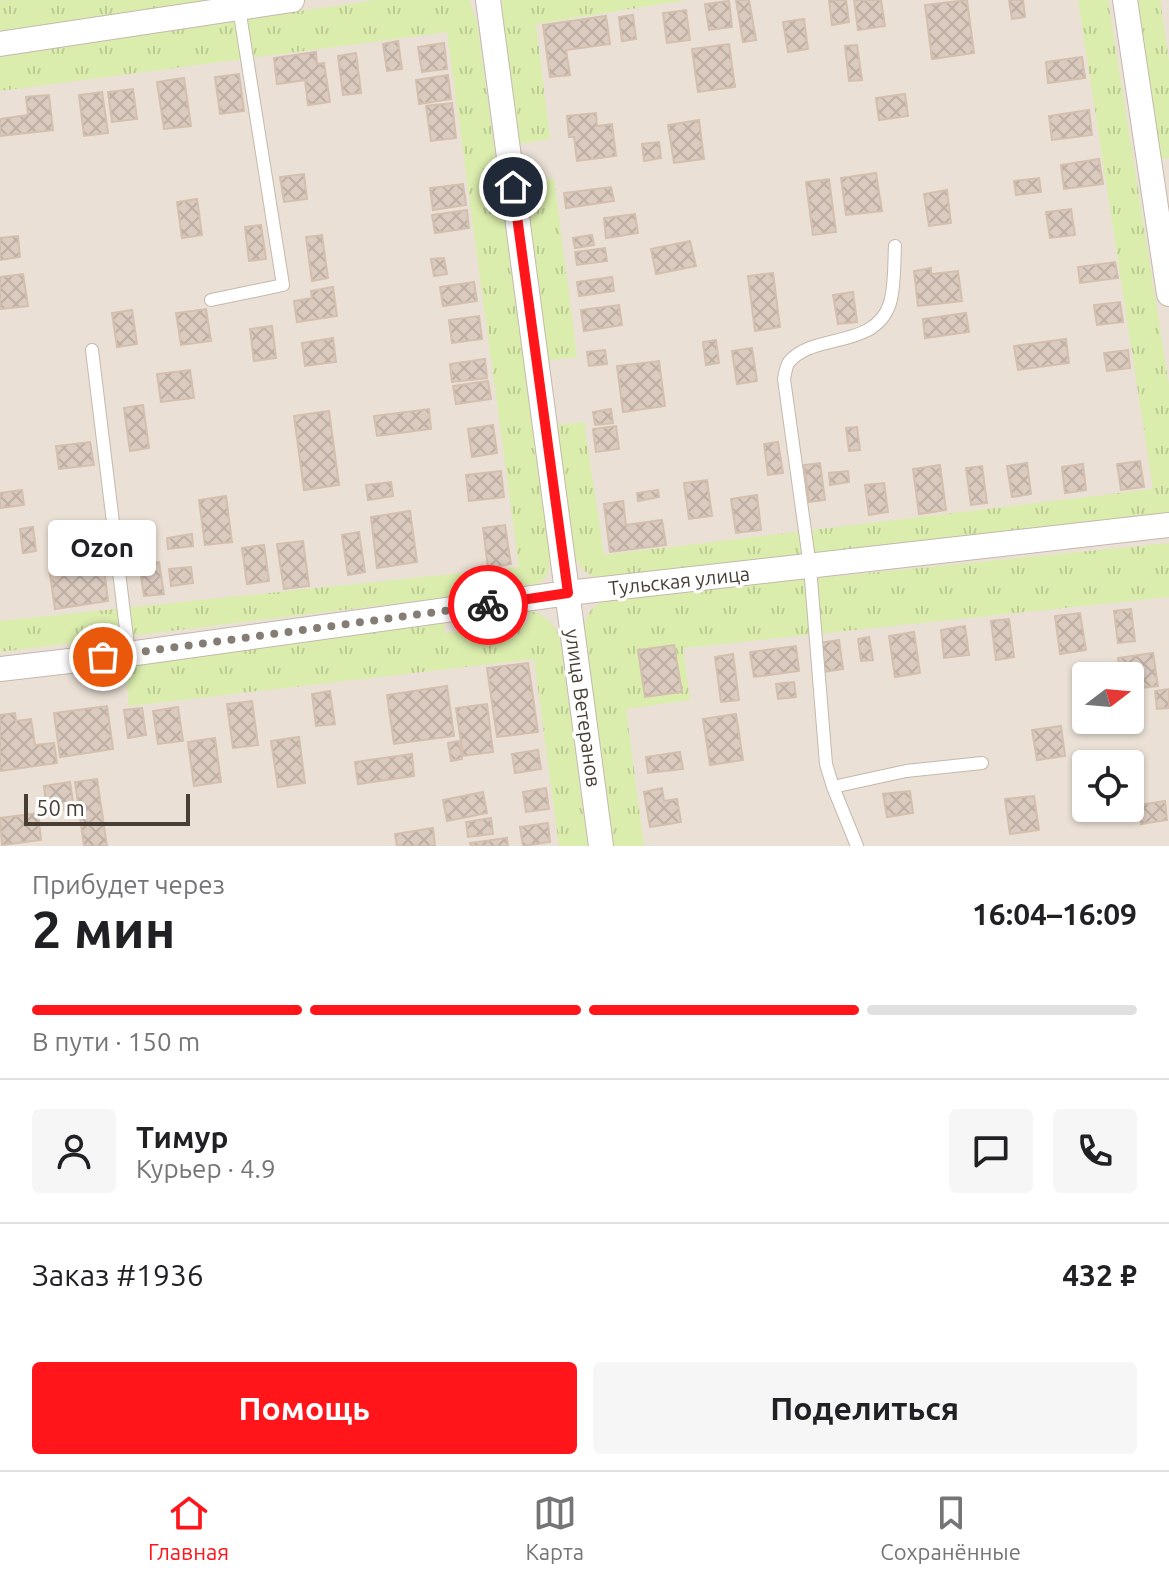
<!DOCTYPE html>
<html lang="ru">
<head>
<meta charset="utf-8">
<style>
	:root { --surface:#fff; --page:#f6f6f6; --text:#202124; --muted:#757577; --line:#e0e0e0; --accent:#ff151a }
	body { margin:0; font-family:Ubuntu,sans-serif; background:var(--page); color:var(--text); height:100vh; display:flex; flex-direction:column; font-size:30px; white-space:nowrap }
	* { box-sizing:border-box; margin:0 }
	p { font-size:26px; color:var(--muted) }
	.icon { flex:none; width:44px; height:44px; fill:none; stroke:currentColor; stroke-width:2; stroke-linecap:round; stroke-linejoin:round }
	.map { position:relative; height:846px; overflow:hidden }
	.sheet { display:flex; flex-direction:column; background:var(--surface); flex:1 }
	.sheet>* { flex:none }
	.needle { width:52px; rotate:74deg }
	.controls { position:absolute; left:1072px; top:662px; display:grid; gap:16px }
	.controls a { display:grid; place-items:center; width:72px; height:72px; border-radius:8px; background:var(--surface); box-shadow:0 2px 6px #0004; font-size:40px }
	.scale { position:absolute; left:24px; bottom:20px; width:166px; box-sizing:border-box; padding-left:8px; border:4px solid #493e35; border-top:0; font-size:22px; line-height:28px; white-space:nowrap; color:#493e35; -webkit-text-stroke:6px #fff; paint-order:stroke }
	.pin { position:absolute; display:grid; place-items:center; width:68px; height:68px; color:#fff; margin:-34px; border:4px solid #fff; border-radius:50%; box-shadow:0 2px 8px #0007 }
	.courier { position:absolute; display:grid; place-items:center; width:80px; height:80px; margin:-40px; border:6px solid #ff151a; border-radius:50%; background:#fff; color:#222; box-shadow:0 2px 10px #0007 }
	.bubble { position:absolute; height:56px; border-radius:8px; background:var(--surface); box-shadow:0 2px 6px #0004; font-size:26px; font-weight:700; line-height:56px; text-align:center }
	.head em { font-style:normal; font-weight:700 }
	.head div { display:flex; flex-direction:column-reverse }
	.head { display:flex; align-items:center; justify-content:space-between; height:136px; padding:0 32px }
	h1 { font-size:52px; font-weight:700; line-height:60px }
	.bar { display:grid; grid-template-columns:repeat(4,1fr); gap:12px 8px; align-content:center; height:96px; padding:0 32px }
	.bar i { height:10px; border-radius:6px; background:var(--line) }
	.bar .selected { background:var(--accent) }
	.bar p { grid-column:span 4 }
	.line { display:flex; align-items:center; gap:20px; padding:0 32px; border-top:2px solid var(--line) }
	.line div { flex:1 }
	.round { display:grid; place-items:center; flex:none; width:84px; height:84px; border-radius:8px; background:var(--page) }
	.button { display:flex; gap:16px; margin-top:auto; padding:16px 32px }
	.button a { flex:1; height:92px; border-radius:8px; background:var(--accent); color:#fff; font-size:32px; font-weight:700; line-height:92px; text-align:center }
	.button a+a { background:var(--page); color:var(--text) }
	.dock { display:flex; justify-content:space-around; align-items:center; height:112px; border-top:2px solid var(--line); background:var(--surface); font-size:22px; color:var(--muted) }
	.dock a { display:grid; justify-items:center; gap:4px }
	.dock .selected { color:var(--accent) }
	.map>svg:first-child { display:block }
	.residential { fill:#eae0d5; fill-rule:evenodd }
	.grass { fill:url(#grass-tufts) }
	.building { fill:url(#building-cross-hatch); stroke:#d4bfae; stroke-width:2 }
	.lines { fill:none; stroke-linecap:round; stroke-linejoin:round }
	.service-casing { stroke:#c5b8ac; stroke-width:14 }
	.minor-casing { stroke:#c5b8ac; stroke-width:26 }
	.service { stroke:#fff; stroke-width:12 }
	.minor { stroke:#fff; stroke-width:24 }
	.done { stroke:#857c74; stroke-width:8; stroke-dasharray:0 14.4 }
	.route { stroke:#ff151a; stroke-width:10 }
	.labels { text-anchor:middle; stroke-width:7; stroke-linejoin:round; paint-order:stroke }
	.street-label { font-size:20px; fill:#493e35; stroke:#fff }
</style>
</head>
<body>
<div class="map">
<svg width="1169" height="846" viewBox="0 0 1169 846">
	<defs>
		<pattern id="grass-tufts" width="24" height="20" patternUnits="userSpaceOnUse" patternTransform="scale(2)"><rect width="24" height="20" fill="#dbedad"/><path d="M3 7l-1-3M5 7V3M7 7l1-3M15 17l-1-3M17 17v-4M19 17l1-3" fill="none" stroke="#bdcc95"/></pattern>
		<pattern id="building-cross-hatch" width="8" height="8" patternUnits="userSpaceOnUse" patternTransform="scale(2)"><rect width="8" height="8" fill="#dbcbbf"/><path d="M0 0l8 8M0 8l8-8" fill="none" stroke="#bdafa5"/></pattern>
	</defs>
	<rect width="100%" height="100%" fill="#f5efe8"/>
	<!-- residential -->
	<path class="residential" d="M0,0H1169V846H0ZM1086,676H1130V720H1086ZM1086,764H1130V808H1086Z"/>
	<!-- grass -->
	<path class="grass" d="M7,0H222L0,31V1Z
		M375,0H469L477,22L550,549C550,575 549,583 522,588L0,652V621L519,567L447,32L0,91V55Z
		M502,0H687L536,24L550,139L518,144L500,17Z
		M1078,0H1108L1169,385V516L599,579C581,572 577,563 571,546L555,425L584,422L604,555L1153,489Z
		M1134,0H1160L1169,61V158L1157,160Z
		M554,178L577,357L544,361L522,182Z
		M1169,543V597L683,648L690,700L626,709L644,846H612L584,629C587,612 592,606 609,599Z
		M528,611C544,613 555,624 560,639L588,846H559L534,659L129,706L124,662L444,621L445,633L529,622Z"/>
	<!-- building -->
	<path class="building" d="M736,0H749L756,40L743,42Z
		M829,0H846L849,22L832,25Z
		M854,0H881L885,26L858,30Z
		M967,0L974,53L932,59L925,5Z
		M1009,0H1023L1025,17L1012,19Z
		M729,1L732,27L709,30L705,4Z
		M686,10L690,40L667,43L663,13Z
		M633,15L636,39L622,41L619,17Z
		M606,16L610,44L566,50L570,75L550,77L543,25Z
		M804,19L808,49L788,52L783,22Z
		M398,41L402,69L387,71L383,44Z
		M444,43L447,69L422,72L418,47Z
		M729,44L735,87L698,92L692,49Z
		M857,45L862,80L849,81L845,46Z
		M316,52L317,64L324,63L330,102L308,105L305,80L277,84L274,58Z
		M356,53L361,93L343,95L338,56Z
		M1082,57L1085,78L1048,83L1046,62Z
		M239,74L244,111L220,114L215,77Z
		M448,75L451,99L419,104L416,80Z
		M184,78L191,126L164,129L157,82Z
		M133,89L137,119L112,122L108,92Z
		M102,92L108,133L84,136L79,95Z
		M905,94L908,116L879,120L876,98Z
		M49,95L53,130L0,136V119L28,115L26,97Z
		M452,103L456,138L431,141L426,106Z
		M1089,110L1092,135L1052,140L1049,116Z
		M596,113L597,126L612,124L616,156L577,161L574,137H569L567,116Z
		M699,120L704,159L674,163L668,125Z
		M659,142L661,158L644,161L642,144Z
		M1099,159L1103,184L1064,189L1061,165Z
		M876,173L882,211L846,215L841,178Z
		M304,174L307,199L284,202L280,177Z
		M1039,178L1041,192L1016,195L1014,181Z
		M829,179L836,232L813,235L806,182Z
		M463,184L466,205L433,210L430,188Z
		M611,187L614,201L566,208L564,193Z
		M947,190L951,223L929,226L924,194Z
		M197,199L202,235L182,238L177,202Z
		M1071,209L1075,235L1050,238L1046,212Z
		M467,210L469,228L435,233L432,215Z
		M635,214L638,233L606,238L604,218Z
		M261,225L266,259L249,261L245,227Z
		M322,235L328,278L312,281L306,237Z
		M592,235L594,245L575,248L573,238Z
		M18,236L20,257L0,260V238Z
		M690,241L696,266L656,274L651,249Z
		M605,248L607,261L577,265L575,252Z
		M444,258L447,274L434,276L431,259Z
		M1115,262L1118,278L1080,283L1078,267Z
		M931,268V274L958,271L962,301L918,306L914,271Z
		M773,273L780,327L755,331L748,276Z
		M23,274L28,306L0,309V277Z
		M612,277L614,291L579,296L577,282Z
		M474,282L477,301L443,306L440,287Z
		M333,287L337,316L297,322L294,301L312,298L311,291Z
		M853,292L857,322L838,324L833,295Z
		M1120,302L1123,322L1097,325L1094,305Z
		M619,305L622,325L584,331L581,310Z
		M206,309L211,341L181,345L176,313Z
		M132,310L137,344L117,347L112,313Z
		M966,313L969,332L925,338L923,319Z
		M479,316L482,339L452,343L449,320Z
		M272,326L276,358L254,361L250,329Z
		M333,338L336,362L305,366L302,343Z
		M1066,339L1069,363L1018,370L1014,346Z
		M716,340L719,363L706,365L703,342Z
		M752,348L757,381L737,384L732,351Z
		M605,350L607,364L589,366L587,352Z
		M1128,350L1130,368L1107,371L1104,353Z
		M485,359L487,378L452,382L450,364Z
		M659,361L665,406L623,412L617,366Z
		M190,370L194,398L161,402L157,374Z
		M488,381L491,399L456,404L453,386Z
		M143,405L149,448L130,451L124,408Z
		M429,409L431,429L377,436L374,416Z
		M611,409L613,423L595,425L593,412Z
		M329,411L339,485L304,490L294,416Z
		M493,425L497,453L472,457L468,429Z
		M616,426L619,449L596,452L593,429Z
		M857,427L860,450L849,451L846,428Z
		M90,442L94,465L59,469L56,446Z
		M778,442L783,473L768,475L764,444Z
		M1140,461L1144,487L1121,490L1117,464Z
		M820,463L825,500L809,502L804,465Z
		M1027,463L1031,494L1012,497L1007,466Z
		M1083,464L1086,490L1065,493L1062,467Z
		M940,465L946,510L919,514L913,469Z
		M982,466L987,503L971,505L966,468Z
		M501,471L504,497L469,501L466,475Z
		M848,471L849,482L830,485L829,473Z
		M707,480L712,516L689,519L684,483Z
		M391,482L393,496L368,500L366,485Z
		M884,483L888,512L869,515L865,485Z
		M22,490L24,505L0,508V493Z
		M658,490L659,497L638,501L637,493Z
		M757,495L761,530L736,533L731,499Z
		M226,496L232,542L205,545L199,500Z
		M623,501L626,525L662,520L666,545L610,552L604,504Z
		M410,511L417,562L377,568L371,517Z
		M505,525L511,564L488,568L483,528Z
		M33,527L36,551L23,553L20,529Z
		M359,532L365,572L348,575L342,535Z
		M192,534L193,546L168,549L167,538Z
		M303,541L309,586L284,589L277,544Z
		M264,545L269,581L247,584L242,548Z
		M103,560L108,601L55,609L49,568Z
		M159,562L164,594L144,596L139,564Z
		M191,567L193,583L171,586L169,569Z
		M1131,609L1135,641L1118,643L1114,611Z
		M1080,613L1086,650L1060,654L1055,616Z
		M1009,619L1014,657L996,660L991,621Z
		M965,626L969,655L944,658L941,630Z
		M914,632L920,673L895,677L889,636Z
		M869,637L873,660L861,661L858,639Z
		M839,640L843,669L823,672L819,643Z
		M674,645L682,692L645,697L638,650Z
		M796,646L799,671L754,677L750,652Z
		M1153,653L1158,686L1130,689V676H1121L1118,658Z
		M733,654L739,700L721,702L715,657Z
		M528,663L538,732L497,737L487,668Z
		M794,682L796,697L778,699L776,684Z
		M447,686L454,736L394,744L387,695Z
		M1169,689V708L1157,709L1155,691Z
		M330,691L335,724L316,726L312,694Z
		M252,701L258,745L233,748L227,704Z
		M487,704L493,752L463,756L456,708Z
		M107,706L113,749L60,757L54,713Z
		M178,707L183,741L158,744L153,711Z
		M142,708L146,735L128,738L124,710Z
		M15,713L16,721L31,719L35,745L54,743L57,763L0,771V715Z
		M736,714L743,760L710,765L703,719Z
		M1061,726L1065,756L1037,760L1032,730Z
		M299,737L305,783L278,787L271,741Z
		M215,738L221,782L194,786L188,742Z
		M459,741L462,759L451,761L448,743Z
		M538,750L541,769L515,773L512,754Z
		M680,752L683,769L648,773L646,757Z
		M412,754L414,776L358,784L355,762Z
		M97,779L107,846H84L75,782Z
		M70,782L74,808L47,812L44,786Z
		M546,788L549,809L526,812L523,792Z
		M662,788L664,801L677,799L681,822L650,827L644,792Z
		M910,791L913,813L887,817L883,794Z
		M483,792L487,813L447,821L443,800Z
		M1034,796L1039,830L1010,834L1005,799Z
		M1165,801L1167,820L1141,824L1139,805Z
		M38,813L41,840L2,845L0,818Z
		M491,818L493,834L468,837L466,822Z
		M548,823L550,842L523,846L520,827Z
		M433,828L435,846H397L395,834Z
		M507,838L508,846H471L470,843Z"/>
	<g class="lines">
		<!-- service casing -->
		<g class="service-casing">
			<path id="service" d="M895,246C894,264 895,286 890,303C875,350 814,332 789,362C786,366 785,374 784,379L810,567L826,764L833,787L906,771L982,763
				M211,300L283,285L239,8
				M92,350L129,654
				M833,787L857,846"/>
		</g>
		<!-- minor casing -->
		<g class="minor-casing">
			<path id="minor" d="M488,0L601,846
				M1125,0L1169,294
				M0,44L292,0
				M0,669L129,654L568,593L1169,525"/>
		</g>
		<!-- service -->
		<use href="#service" class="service"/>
		<!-- minor -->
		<use href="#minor" class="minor"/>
	</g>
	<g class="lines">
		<!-- done -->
		<path class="done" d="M103,657L488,605"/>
		<!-- route -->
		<path class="route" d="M488,605L568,593L513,187"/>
	</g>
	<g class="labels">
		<!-- street labels -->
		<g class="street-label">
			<text transform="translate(679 581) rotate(-6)" y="7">Тульская улица</text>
			<text transform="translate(583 708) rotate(82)" y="7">улица Ветеранов</text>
		</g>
	</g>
</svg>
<div class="controls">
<a><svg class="needle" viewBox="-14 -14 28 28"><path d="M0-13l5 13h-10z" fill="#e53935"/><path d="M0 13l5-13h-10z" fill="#757577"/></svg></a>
<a><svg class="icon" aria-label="locate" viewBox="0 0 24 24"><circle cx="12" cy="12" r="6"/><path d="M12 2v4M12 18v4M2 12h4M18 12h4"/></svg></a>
</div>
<div class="scale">50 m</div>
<div class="pin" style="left:103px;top:657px;background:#ea580c"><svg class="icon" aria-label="bag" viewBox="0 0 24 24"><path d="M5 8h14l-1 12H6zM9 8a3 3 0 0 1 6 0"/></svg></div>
<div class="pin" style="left:513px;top:187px;background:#1f2937"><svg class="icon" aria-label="home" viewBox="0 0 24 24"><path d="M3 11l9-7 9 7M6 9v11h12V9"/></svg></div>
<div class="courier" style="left:488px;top:605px"><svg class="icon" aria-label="bike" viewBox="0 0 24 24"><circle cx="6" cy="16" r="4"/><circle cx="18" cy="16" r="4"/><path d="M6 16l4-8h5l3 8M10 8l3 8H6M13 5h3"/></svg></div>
<div class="bubble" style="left:48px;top:520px;width:108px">Ozon</div>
</div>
<section class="sheet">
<div class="head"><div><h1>2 мин</h1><p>Прибудет через</p></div><em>16:04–16:09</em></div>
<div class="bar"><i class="selected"></i><i class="selected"></i><i class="selected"></i><i></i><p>В пути · 150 m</p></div>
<div class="line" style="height:144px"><a class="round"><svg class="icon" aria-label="person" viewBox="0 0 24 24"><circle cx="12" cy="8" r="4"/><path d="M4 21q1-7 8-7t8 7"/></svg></a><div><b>Тимур</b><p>Курьер · 4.9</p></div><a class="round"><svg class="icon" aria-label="chat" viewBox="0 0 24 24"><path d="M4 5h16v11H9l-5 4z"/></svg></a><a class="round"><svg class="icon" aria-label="phone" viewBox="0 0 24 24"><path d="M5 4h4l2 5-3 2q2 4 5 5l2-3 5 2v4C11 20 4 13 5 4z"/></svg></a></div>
<div class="line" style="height:104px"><div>Заказ #1936</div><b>432 ₽</b></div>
<div class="button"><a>Помощь</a><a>Поделиться</a></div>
</section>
<nav class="dock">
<a class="selected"><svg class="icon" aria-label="home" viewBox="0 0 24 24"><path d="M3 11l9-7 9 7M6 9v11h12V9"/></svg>Главная</a>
<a><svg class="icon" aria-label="map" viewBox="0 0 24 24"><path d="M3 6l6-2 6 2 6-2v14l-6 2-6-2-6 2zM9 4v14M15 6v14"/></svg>Карта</a>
<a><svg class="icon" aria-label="saved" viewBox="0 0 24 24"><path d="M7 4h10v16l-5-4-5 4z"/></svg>Сохранённые</a>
</nav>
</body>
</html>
